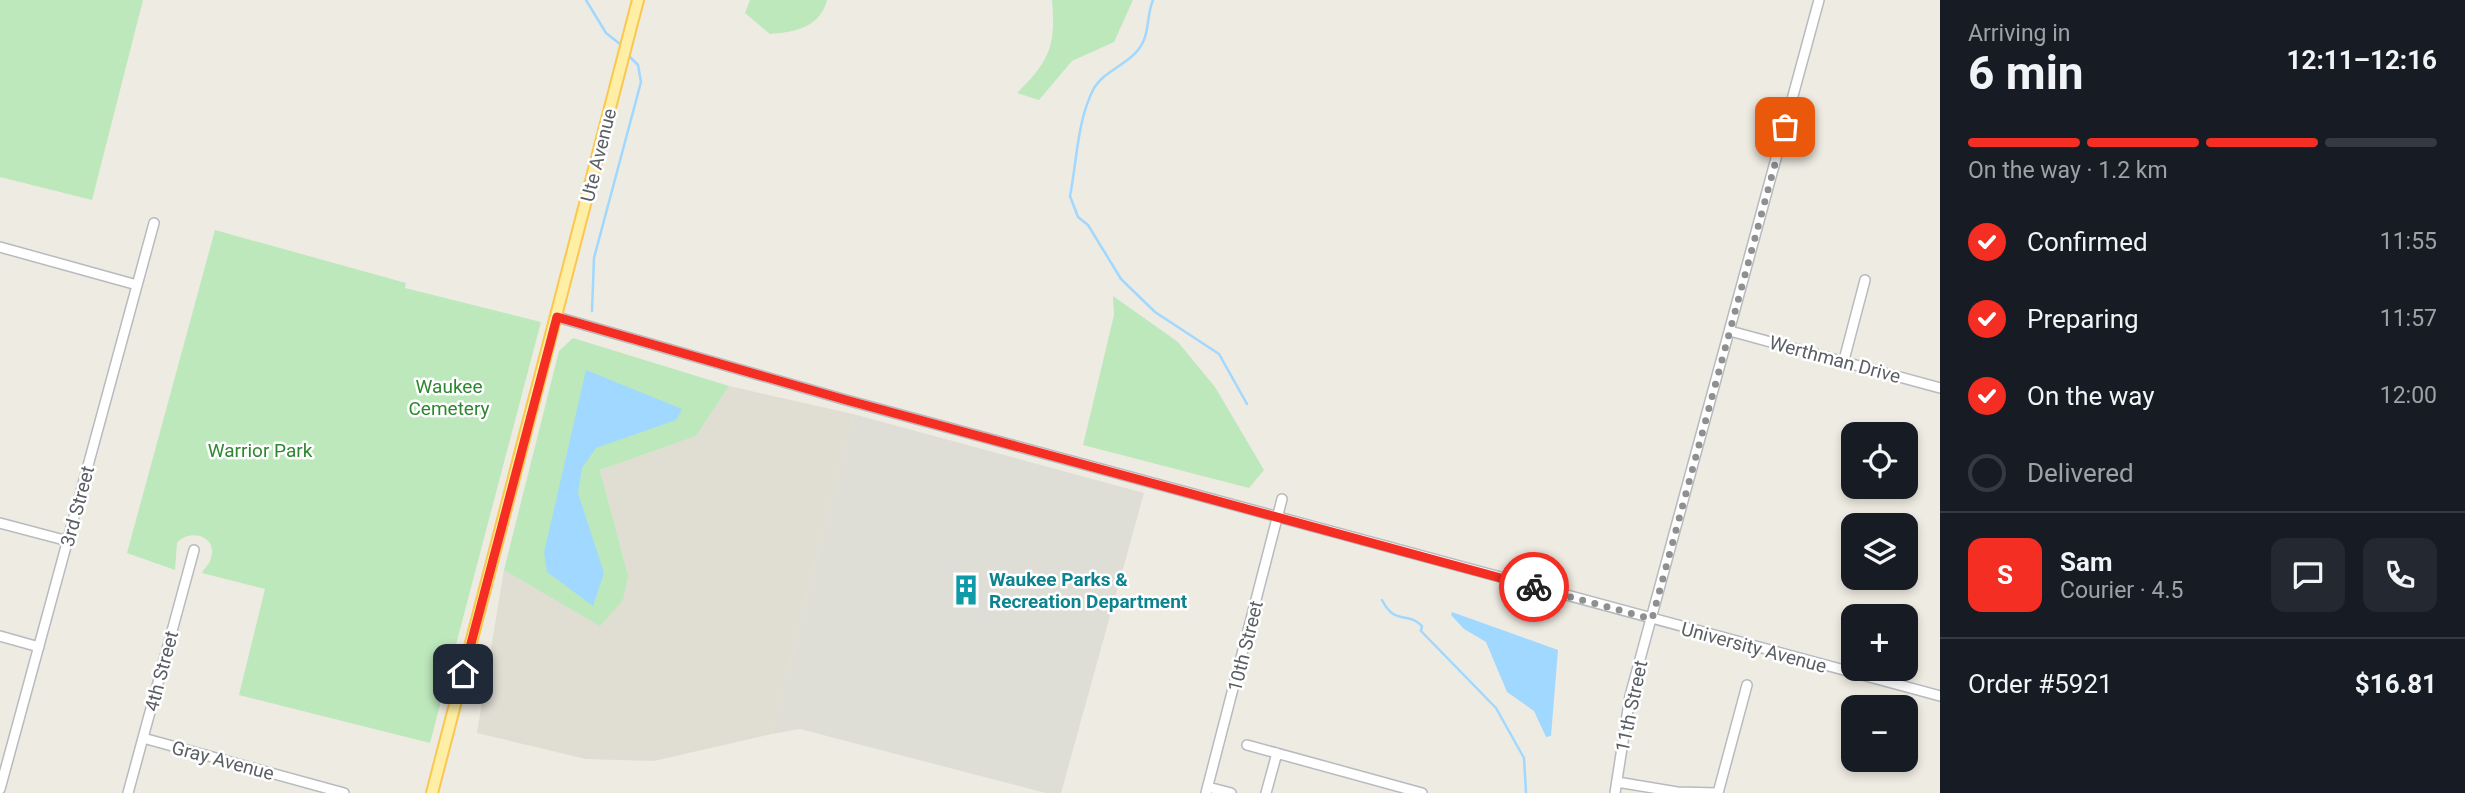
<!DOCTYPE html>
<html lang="en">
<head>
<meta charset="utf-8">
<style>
	:root { --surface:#171b24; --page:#242831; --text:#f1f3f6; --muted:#9ea1a6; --line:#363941; --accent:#f42e22 }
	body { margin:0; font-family:Roboto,sans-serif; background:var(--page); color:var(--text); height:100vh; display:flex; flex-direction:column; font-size:26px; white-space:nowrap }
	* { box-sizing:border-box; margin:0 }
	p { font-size:23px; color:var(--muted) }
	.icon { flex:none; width:38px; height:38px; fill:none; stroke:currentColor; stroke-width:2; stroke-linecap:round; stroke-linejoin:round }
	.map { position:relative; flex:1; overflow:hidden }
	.panel { display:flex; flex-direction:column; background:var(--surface); width:525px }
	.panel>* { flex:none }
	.buttons { position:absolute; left:1841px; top:422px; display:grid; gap:14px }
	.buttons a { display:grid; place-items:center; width:77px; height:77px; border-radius:14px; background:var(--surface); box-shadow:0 4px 10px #0003; font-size:35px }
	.pin { position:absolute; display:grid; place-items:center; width:60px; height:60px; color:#fff; margin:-30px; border-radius:14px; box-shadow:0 4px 10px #0006 }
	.courier { position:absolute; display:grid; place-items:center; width:70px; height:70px; margin:-35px; border:5px solid #f42e22; border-radius:50%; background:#fff; color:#222; box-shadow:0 2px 9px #0007 }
	.overview em { font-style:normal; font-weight:700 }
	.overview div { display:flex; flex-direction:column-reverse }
	.overview { display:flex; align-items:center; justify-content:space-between; height:119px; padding:0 28px }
	h1 { font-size:46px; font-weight:700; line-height:52px }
	.bar { display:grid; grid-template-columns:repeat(4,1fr); gap:10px 7px; align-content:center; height:84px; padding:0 28px }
	.bar i { height:9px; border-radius:5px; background:var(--line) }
	.bar .selected { background:var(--accent) }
	.bar p { grid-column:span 4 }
	.line { display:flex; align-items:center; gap:18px; padding:0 28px; border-top:2px solid var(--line) }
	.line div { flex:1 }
	.round { display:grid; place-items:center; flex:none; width:74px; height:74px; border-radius:14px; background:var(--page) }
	ol { padding:0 28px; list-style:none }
	li { display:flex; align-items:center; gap:21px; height:77px }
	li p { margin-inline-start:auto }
	li .icon { padding:7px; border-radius:50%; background:var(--accent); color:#fff; stroke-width:4 }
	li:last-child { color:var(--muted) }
	li i { width:38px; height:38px; border:4px solid var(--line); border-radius:50% }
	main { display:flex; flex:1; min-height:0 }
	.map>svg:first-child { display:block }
	.industrial { fill:#deddd6 }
	.education { fill:#e0ddd2 }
	.green { fill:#bde8bc }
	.water { fill:#a1d8ff }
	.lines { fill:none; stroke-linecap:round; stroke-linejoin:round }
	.stream { stroke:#a1d8ff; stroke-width:2.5 }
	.minor-casing { stroke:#b7babf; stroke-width:12 }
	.major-casing { stroke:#fac74f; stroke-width:14 }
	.minor { stroke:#fff; stroke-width:9 }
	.major { stroke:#ffefa6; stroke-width:10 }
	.done { stroke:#8e9090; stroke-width:7; stroke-dasharray:0 12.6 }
	.route { stroke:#f42e22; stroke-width:9 }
	.labels { text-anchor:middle; stroke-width:5; stroke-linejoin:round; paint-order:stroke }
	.street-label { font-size:19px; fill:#5a5f64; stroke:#fff }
	.park-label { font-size:19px; fill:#2f8631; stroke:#fff }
	.culture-label { font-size:19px; font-weight:bold; fill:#0d838f; stroke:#fff; text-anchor:start }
</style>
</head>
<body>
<main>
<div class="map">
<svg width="1940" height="793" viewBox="0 0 1940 793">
	<rect width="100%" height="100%" fill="#eeebe2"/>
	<!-- industrial -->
	<path class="industrial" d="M853,414L1144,493L1061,793H1046L800,729L772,734Z"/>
	<!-- education -->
	<path class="education" d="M729,386L853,414L772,734L654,761L586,759L477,733L504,570L519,578L628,575L600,470L696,436Z"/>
	<!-- green -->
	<path class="green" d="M0,0H143L92,200L0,177Z
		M750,0H827C820,27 796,32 770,34L745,13Z
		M1052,0H1133L1114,42L1072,61L1039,100L1017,93C1050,61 1056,45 1052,0Z
		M215,230L406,283L405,288L541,322L430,743L239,695L265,589L202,573C204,568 210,564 211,558C218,536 190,528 177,543L175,570L127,553Z
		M1113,296L1178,342L1215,387L1264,470L1249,488L1083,445L1114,315Z
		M573,338L729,386L696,436L600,470L628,575L623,600L600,626L504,570L559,351Z"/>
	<!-- water -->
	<path class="water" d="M586,370L682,409L676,420L596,448L582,468L578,493L604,573L593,606L547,572L544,553Z
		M1452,612L1558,650L1551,736L1546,737L1534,711L1507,692L1486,642L1464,629L1451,615Z"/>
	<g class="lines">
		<!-- stream -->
		<path class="stream" d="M586,0L606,33L620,44
			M1153,0C1147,14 1149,31 1143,42C1133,64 1104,69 1093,90C1077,122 1077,161 1070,196L1078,217L1088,225L1121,279L1155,312L1219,354L1247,404
			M592,311L594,258L641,82L638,65L627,54
			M1382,600C1395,626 1408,611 1422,626L1421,631L1496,708L1524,758L1526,793"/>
		<!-- minor casing -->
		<g class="minor-casing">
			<path id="minor" d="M0,247L137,285
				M557,317L846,400L1940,696
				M1730,331L1940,388
				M1844,360L1865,280
				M0,523L68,541
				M0,636L39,647
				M143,738L344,793
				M1247,745L1422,793
				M1617,782L1677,792L1718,793
				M1208,787L1231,793
				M0,789L154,223
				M128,793L194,550
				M1206,793L1282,499
				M1266,793L1277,753
				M1615,793L1630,696L1819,0
				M1718,793L1747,685"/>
		</g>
		<!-- major casing -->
		<g class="major-casing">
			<path id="major" d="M432,793L638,0"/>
		</g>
		<!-- minor -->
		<use href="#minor" class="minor"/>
		<!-- major -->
		<use href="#major" class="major"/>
	</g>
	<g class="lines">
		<!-- done -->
		<path class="done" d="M1534,587L1652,619L1785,127"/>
		<!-- route -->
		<path class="route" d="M463,674L557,317L846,400L1534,587"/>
	</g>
	<!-- icons -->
	<defs>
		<g id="building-bare" transform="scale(2.415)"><path d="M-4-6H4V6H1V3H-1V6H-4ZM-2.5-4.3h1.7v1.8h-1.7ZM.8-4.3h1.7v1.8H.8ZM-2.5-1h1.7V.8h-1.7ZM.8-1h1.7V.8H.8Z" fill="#0f9aa8" stroke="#fff" stroke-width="2.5" paint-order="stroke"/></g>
	</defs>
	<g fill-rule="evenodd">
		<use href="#building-bare" x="966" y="590"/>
	</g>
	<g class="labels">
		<!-- street labels -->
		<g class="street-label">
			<text transform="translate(598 155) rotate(-76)" y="7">Ute Avenue</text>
			<text transform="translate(1835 359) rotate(15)" y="7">Werthman Drive</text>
			<text transform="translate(77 506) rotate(-75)" y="7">3rd Street</text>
			<text transform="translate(1245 646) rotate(-76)" y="7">10th Street</text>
			<text transform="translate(1754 647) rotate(15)" y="7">University Avenue</text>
			<text transform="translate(161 671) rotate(-75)" y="7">4th Street</text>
			<text transform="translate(1631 706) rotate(-78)" y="7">11th Street</text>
			<text transform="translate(223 760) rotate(15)" y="7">Gray Avenue</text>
		</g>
		<!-- park labels -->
		<g class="park-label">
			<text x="449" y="393">Waukee<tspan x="449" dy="22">Cemetery</tspan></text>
			<text x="260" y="457">Warrior Park</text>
		</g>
		<!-- culture labels -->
		<g class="culture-label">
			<text x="989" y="586">Waukee Parks &amp;<tspan x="989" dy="22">Recreation Department</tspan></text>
		</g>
	</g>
</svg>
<div class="buttons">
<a><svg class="icon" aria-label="locate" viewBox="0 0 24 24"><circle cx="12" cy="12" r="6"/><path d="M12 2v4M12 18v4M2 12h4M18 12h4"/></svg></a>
<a><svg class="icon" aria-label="layers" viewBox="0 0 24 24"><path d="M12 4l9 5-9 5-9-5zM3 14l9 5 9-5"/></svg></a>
<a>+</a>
<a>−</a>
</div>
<div class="pin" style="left:1785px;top:127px;background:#ea580c"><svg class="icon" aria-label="bag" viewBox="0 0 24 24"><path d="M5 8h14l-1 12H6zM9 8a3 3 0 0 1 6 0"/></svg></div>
<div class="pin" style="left:463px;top:674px;background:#1f2937"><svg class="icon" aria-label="home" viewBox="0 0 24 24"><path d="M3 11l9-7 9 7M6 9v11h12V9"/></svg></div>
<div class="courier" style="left:1534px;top:587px"><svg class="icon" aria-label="bike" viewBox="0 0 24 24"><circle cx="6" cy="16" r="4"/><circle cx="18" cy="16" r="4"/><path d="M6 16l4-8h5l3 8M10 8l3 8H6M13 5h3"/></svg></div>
</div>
<section class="panel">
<div class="overview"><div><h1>6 min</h1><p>Arriving in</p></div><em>12:11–12:16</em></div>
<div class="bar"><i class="selected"></i><i class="selected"></i><i class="selected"></i><i></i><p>On the way · 1.2 km</p></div>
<ol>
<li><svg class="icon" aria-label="check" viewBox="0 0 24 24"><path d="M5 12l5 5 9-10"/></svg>Confirmed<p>11:55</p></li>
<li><svg class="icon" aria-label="check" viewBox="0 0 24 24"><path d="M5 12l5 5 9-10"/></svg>Preparing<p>11:57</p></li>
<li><svg class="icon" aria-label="check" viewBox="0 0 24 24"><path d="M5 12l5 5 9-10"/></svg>On the way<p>12:00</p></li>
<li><i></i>Delivered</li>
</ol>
<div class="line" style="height:126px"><b class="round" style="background:var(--accent);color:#fff">S</b><div><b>Sam</b><p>Courier · 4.5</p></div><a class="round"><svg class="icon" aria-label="chat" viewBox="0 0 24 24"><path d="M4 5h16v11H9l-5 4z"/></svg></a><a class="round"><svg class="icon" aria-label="phone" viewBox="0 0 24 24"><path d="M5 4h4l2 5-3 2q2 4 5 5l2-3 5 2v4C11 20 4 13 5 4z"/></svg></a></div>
<div class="line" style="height:91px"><div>Order #5921</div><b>$16.81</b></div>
</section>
</main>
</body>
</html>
